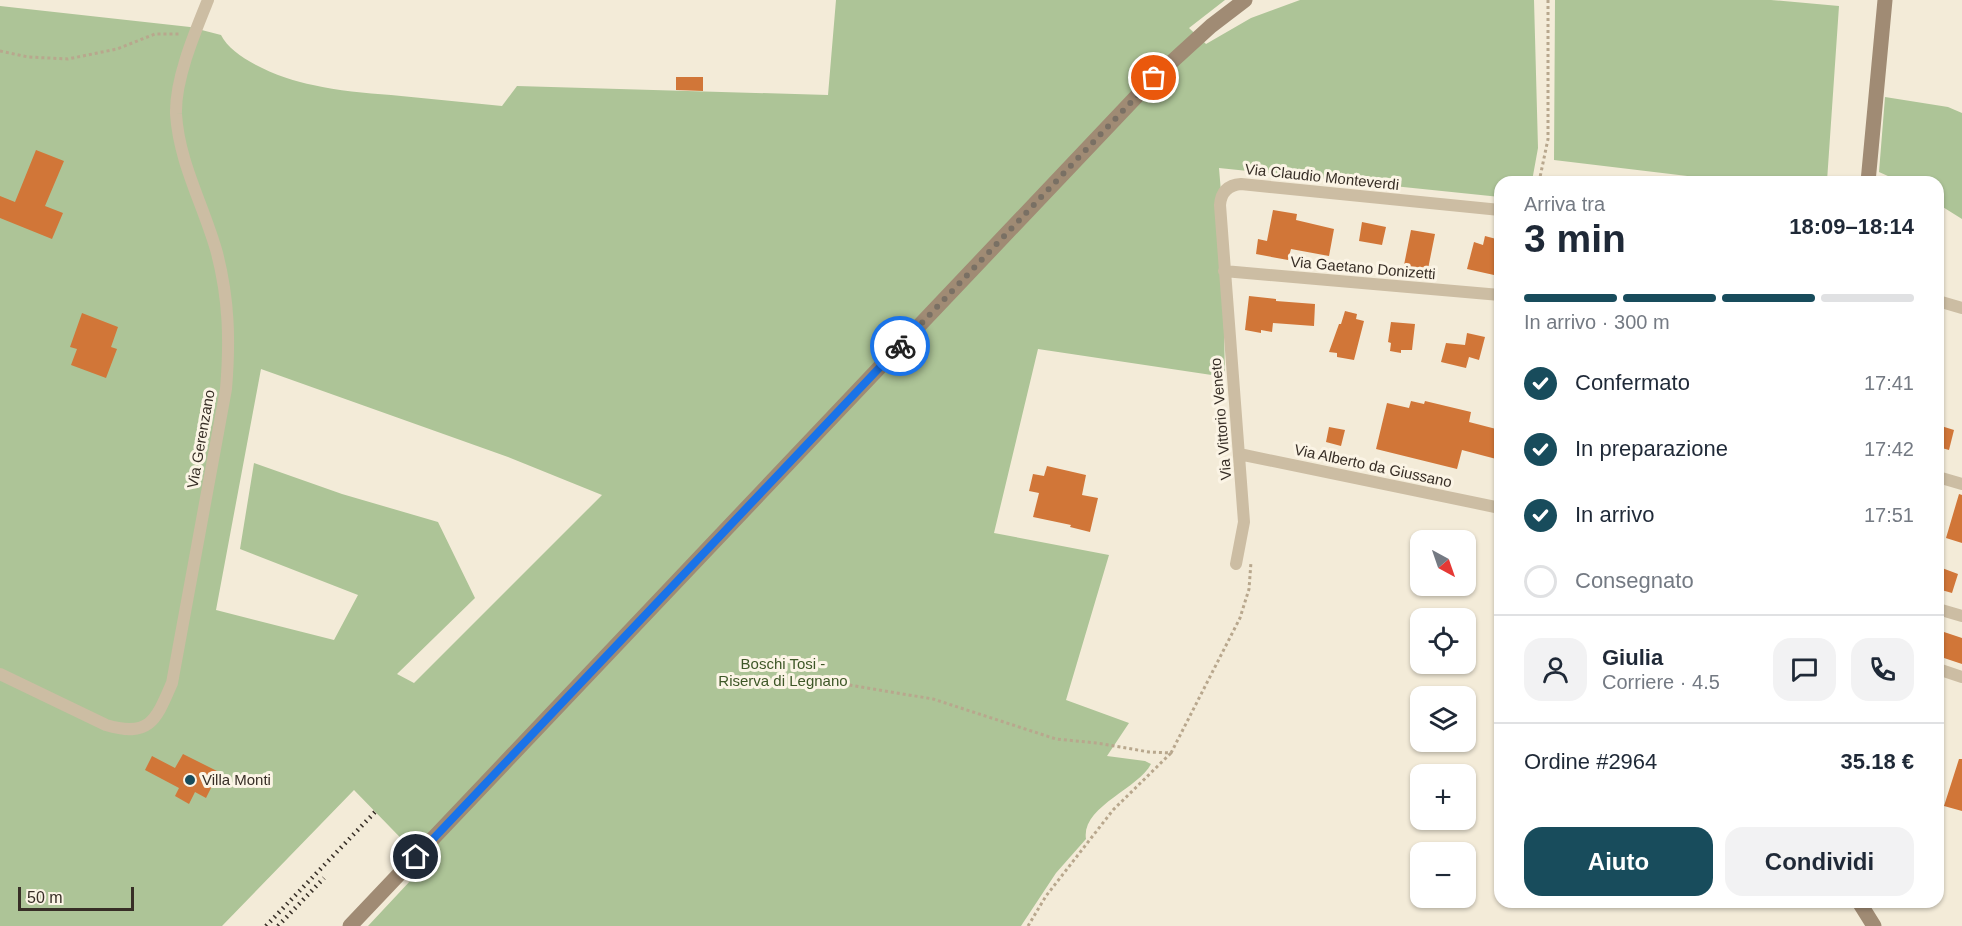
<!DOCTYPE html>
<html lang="it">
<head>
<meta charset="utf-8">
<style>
	:root { --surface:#fff; --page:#f2f2f3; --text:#1f2937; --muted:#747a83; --line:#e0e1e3; --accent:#184c5c }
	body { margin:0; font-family:Arial,sans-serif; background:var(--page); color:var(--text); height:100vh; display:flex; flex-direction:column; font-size:22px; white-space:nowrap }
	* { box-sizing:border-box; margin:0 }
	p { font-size:20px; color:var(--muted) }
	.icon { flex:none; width:33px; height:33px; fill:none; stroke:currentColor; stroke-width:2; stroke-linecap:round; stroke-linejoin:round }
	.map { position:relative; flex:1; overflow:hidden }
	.details { position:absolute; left:1494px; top:176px; width:450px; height:732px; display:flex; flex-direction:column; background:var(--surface); border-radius:18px; box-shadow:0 2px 4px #0004 }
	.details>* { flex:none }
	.needle { width:39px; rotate:140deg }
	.controls { position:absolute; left:1410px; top:530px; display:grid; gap:12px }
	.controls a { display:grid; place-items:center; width:66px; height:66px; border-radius:12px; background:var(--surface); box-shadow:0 2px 4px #0004; font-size:30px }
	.scale { position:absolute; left:18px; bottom:15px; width:116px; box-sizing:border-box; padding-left:6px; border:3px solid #372e26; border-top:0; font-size:16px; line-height:21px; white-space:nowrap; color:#372e26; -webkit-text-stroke:4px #fbf4e5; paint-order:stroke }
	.pin { position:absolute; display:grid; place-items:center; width:51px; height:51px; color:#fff; margin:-26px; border:3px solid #fff; border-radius:50%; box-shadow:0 2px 6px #0007 }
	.courier { position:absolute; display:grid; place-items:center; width:60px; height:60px; margin:-30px; border:4px solid #1a73e8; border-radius:50%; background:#fff; color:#222; box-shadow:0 2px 8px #0007 }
	.headline em { font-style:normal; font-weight:700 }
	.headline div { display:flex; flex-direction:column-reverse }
	.headline { display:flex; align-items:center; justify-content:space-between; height:102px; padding:0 30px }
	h1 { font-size:39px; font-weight:700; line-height:45px }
	.bar { display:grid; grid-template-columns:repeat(4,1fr); gap:9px 6px; align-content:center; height:72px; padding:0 30px }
	.bar i { height:8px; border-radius:4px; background:var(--line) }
	.bar .selected { background:var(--accent) }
	.bar p { grid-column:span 4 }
	.line { display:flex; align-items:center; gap:15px; padding:0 30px; border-top:2px solid var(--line) }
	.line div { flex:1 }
	.round { display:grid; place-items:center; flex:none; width:63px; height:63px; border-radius:18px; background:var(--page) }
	ol { padding:0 30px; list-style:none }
	li { display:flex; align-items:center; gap:18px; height:66px }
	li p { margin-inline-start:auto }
	li .icon { padding:6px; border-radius:50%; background:var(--accent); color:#fff; stroke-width:4 }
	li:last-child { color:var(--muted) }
	li i { width:33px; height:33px; border:3px solid var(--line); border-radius:50% }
	.action { display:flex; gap:12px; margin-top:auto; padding:12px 30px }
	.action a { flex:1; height:69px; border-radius:18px; background:var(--accent); color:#fff; font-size:24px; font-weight:700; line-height:69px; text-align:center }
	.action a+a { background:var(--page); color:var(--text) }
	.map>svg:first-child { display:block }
	.green { fill:#adc497; fill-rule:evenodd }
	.building { fill:#d17638 }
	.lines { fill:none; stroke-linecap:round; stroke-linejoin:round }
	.path { stroke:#b8a78d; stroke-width:3; stroke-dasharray:3 3; stroke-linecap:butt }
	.street { stroke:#ccbda3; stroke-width:12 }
	.secondary { stroke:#a08b74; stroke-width:15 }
	.rail { stroke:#372e26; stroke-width:4.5; stroke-dasharray:1.5 4.5; stroke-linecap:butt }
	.done { stroke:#797064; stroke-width:6; stroke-dasharray:0 10.8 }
	.route { stroke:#1a73e8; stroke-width:8 }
	.poi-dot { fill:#184c5c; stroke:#fbf4e5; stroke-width:2 }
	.labels { text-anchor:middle; stroke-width:6; stroke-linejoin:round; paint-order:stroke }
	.street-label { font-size:15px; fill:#372e26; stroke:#fbf4e5 }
	.park-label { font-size:15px; fill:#3e5727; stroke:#fbf4e5 }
	.poi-label { font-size:15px; fill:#372e26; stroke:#fbf4e5; text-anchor:start }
</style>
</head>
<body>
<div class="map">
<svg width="1962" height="926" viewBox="0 0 1962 926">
	<rect width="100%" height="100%" fill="#f3ebd8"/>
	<!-- green -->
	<path class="green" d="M836,0H1225L1189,28L1206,44L1251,18L1300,0H1534L1538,148L1532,181L1500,182V197L1219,168L1221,192L1225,377L1038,349L994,533L1109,555L1066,700L1129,723L1107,756L1145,761L1151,764C1138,789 1081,807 1086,839L1056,873L1021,926H368L426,864L354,790L222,926H0V6L190,27L221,35C234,61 286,80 313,85C338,91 365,93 391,95C428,99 465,102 502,106L517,86L828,95ZM261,369L508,457L602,495L414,683L397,674L475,598L438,522L342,494L254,463L240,549L358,595L334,640L216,610Z
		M1555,0H1771L1839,6L1827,181H1729L1554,160Z
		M1885,97L1948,107L1962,113V219L1938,204V182L1899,181L1879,172Z"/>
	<!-- building -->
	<path class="building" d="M676,77H703V91L676,90Z
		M36,150L64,161L45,206L63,213L52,239L0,218V196L15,202Z
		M1273,210L1297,214L1296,220L1334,229L1329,256L1291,249L1288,260L1256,254L1258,239L1267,241Z
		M1362,222L1386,227L1382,245L1359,241Z
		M1411,230L1435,234L1427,274L1403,270Z
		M1485,236L1500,240V250L1494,275L1467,269L1474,242L1483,245Z
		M1249,296L1276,299V301L1315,304L1314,326L1273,323L1272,332L1261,330V333L1245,330Z
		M1345,311L1357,314L1356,319L1364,321L1354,360L1337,357V353L1329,352L1339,324H1341Z
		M82,313L118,327L111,347L117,349L106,378L71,365L77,349L70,347Z
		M1391,322L1415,324L1412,350H1401V353L1390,351L1391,343L1388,342Z
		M1467,333L1485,337L1479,360L1469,357L1466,368L1441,362L1446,343L1465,345Z
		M1411,401L1424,404L1425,401L1471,412L1469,422L1500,430V460L1462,450L1457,469L1376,449L1387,403L1409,408Z
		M1938,425L1954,430L1949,450L1938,447Z
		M1329,427L1345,430L1341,446L1326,442Z
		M1047,466L1086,475L1082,495L1098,498L1090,532L1070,527L1071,525L1033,517L1039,493L1029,491L1033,474L1044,476Z
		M1959,494L1962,495V543L1946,538Z
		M1942,568L1958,574L1952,593L1938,589V580Z
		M1938,630L1962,638V664L1938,656Z
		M183,754L219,772L206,798L195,792L189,804L175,796L179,788L145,770L152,756L175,768Z
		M1959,759H1962V811L1944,806Z"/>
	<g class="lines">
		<!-- path -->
		<path class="path" d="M0,51L28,57L68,59L117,49L155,34H180
			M1539,182L1548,139V0
			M808,678L933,699L1056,739L1097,743L1149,752L1171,753L1240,618L1249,589L1251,562
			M1028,926L1046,896L1113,810L1171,753"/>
		<!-- street -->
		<path class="street" d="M1224,271L1500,295
			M1938,301L1962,308
			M1239,454L1500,508
			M1938,477L1962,484
			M1236,564L1244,522L1220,205C1221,192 1228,185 1241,184L1500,210
			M1938,609L1962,616
			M1938,669L1962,677
			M0,674L106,725C150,738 156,720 172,683L226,389C230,341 229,300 217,253C204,206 179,163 176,114C175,79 195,32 208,0"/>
		<!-- secondary -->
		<path class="secondary" d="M1868,182L1885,0
			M1859,902L1874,926
			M350,926L1154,78L1211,26L1245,0"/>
		<!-- rail -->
		<path class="rail" d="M266,926L375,812
			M278,926L324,878"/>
	</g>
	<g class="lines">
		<!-- done -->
		<path class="done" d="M900,346L1154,78"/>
		<!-- route -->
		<path class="route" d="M416,857L900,346"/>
	</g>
	<!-- markers -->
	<circle class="poi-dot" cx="190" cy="780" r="6"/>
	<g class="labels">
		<!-- street labels -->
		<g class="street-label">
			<text transform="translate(1322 177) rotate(6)" y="5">Via Claudio Monteverdi</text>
			<text transform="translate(1363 268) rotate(5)" y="5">Via Gaetano Donizetti</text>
			<text transform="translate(1221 419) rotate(-95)" y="5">Via Vittorio Veneto</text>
			<text transform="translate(201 439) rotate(-80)" y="5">Via Gerenzano</text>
			<text transform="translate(1373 466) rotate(12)" y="5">Via Alberto da Giussano</text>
		</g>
		<!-- park labels -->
		<g class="park-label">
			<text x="783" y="669">Boschi Tosi -<tspan x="783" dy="17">Riserva di Legnano</tspan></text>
		</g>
		<!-- poi labels -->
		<g class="poi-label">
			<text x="202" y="785">Villa Monti</text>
		</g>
	</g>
</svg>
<div class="controls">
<a><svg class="needle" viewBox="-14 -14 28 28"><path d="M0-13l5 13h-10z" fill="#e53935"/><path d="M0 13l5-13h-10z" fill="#747a83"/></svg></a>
<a><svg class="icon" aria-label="locate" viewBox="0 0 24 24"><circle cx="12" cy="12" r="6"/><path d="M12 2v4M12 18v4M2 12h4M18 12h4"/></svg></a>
<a><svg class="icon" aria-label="layers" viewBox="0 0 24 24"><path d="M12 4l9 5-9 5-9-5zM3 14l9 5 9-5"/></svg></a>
<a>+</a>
<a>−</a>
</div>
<div class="scale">50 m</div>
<div class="pin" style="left:1154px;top:78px;background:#ea580c"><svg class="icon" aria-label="bag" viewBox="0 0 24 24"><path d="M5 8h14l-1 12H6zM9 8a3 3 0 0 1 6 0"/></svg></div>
<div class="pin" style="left:416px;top:857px;background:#1f2937"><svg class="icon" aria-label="home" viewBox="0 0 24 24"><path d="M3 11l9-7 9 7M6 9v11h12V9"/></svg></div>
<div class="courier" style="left:900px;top:346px"><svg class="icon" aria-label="bike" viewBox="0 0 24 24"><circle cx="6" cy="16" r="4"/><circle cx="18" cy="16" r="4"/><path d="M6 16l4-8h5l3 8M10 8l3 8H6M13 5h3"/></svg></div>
<section class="details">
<div class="headline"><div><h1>3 min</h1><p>Arriva tra</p></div><em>18:09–18:14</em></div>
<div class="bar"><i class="selected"></i><i class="selected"></i><i class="selected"></i><i></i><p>In arrivo · 300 m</p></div>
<ol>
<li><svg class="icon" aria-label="check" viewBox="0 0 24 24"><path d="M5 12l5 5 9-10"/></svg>Confermato<p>17:41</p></li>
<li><svg class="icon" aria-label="check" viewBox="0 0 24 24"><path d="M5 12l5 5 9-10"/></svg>In preparazione<p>17:42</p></li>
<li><svg class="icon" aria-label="check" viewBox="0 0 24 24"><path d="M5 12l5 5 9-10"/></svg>In arrivo<p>17:51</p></li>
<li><i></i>Consegnato</li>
</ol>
<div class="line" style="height:108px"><a class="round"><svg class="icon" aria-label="person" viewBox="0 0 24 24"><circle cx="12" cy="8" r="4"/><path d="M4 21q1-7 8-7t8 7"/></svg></a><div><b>Giulia</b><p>Corriere · 4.5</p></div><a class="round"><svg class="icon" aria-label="chat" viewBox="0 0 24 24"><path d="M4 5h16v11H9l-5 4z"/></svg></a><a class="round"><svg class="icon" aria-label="phone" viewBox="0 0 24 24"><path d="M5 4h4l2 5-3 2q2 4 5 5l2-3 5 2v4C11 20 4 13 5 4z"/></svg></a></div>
<div class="line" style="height:78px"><div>Ordine #2964</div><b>35.18 €</b></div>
<div class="action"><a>Aiuto</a><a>Condividi</a></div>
</section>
</div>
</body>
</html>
